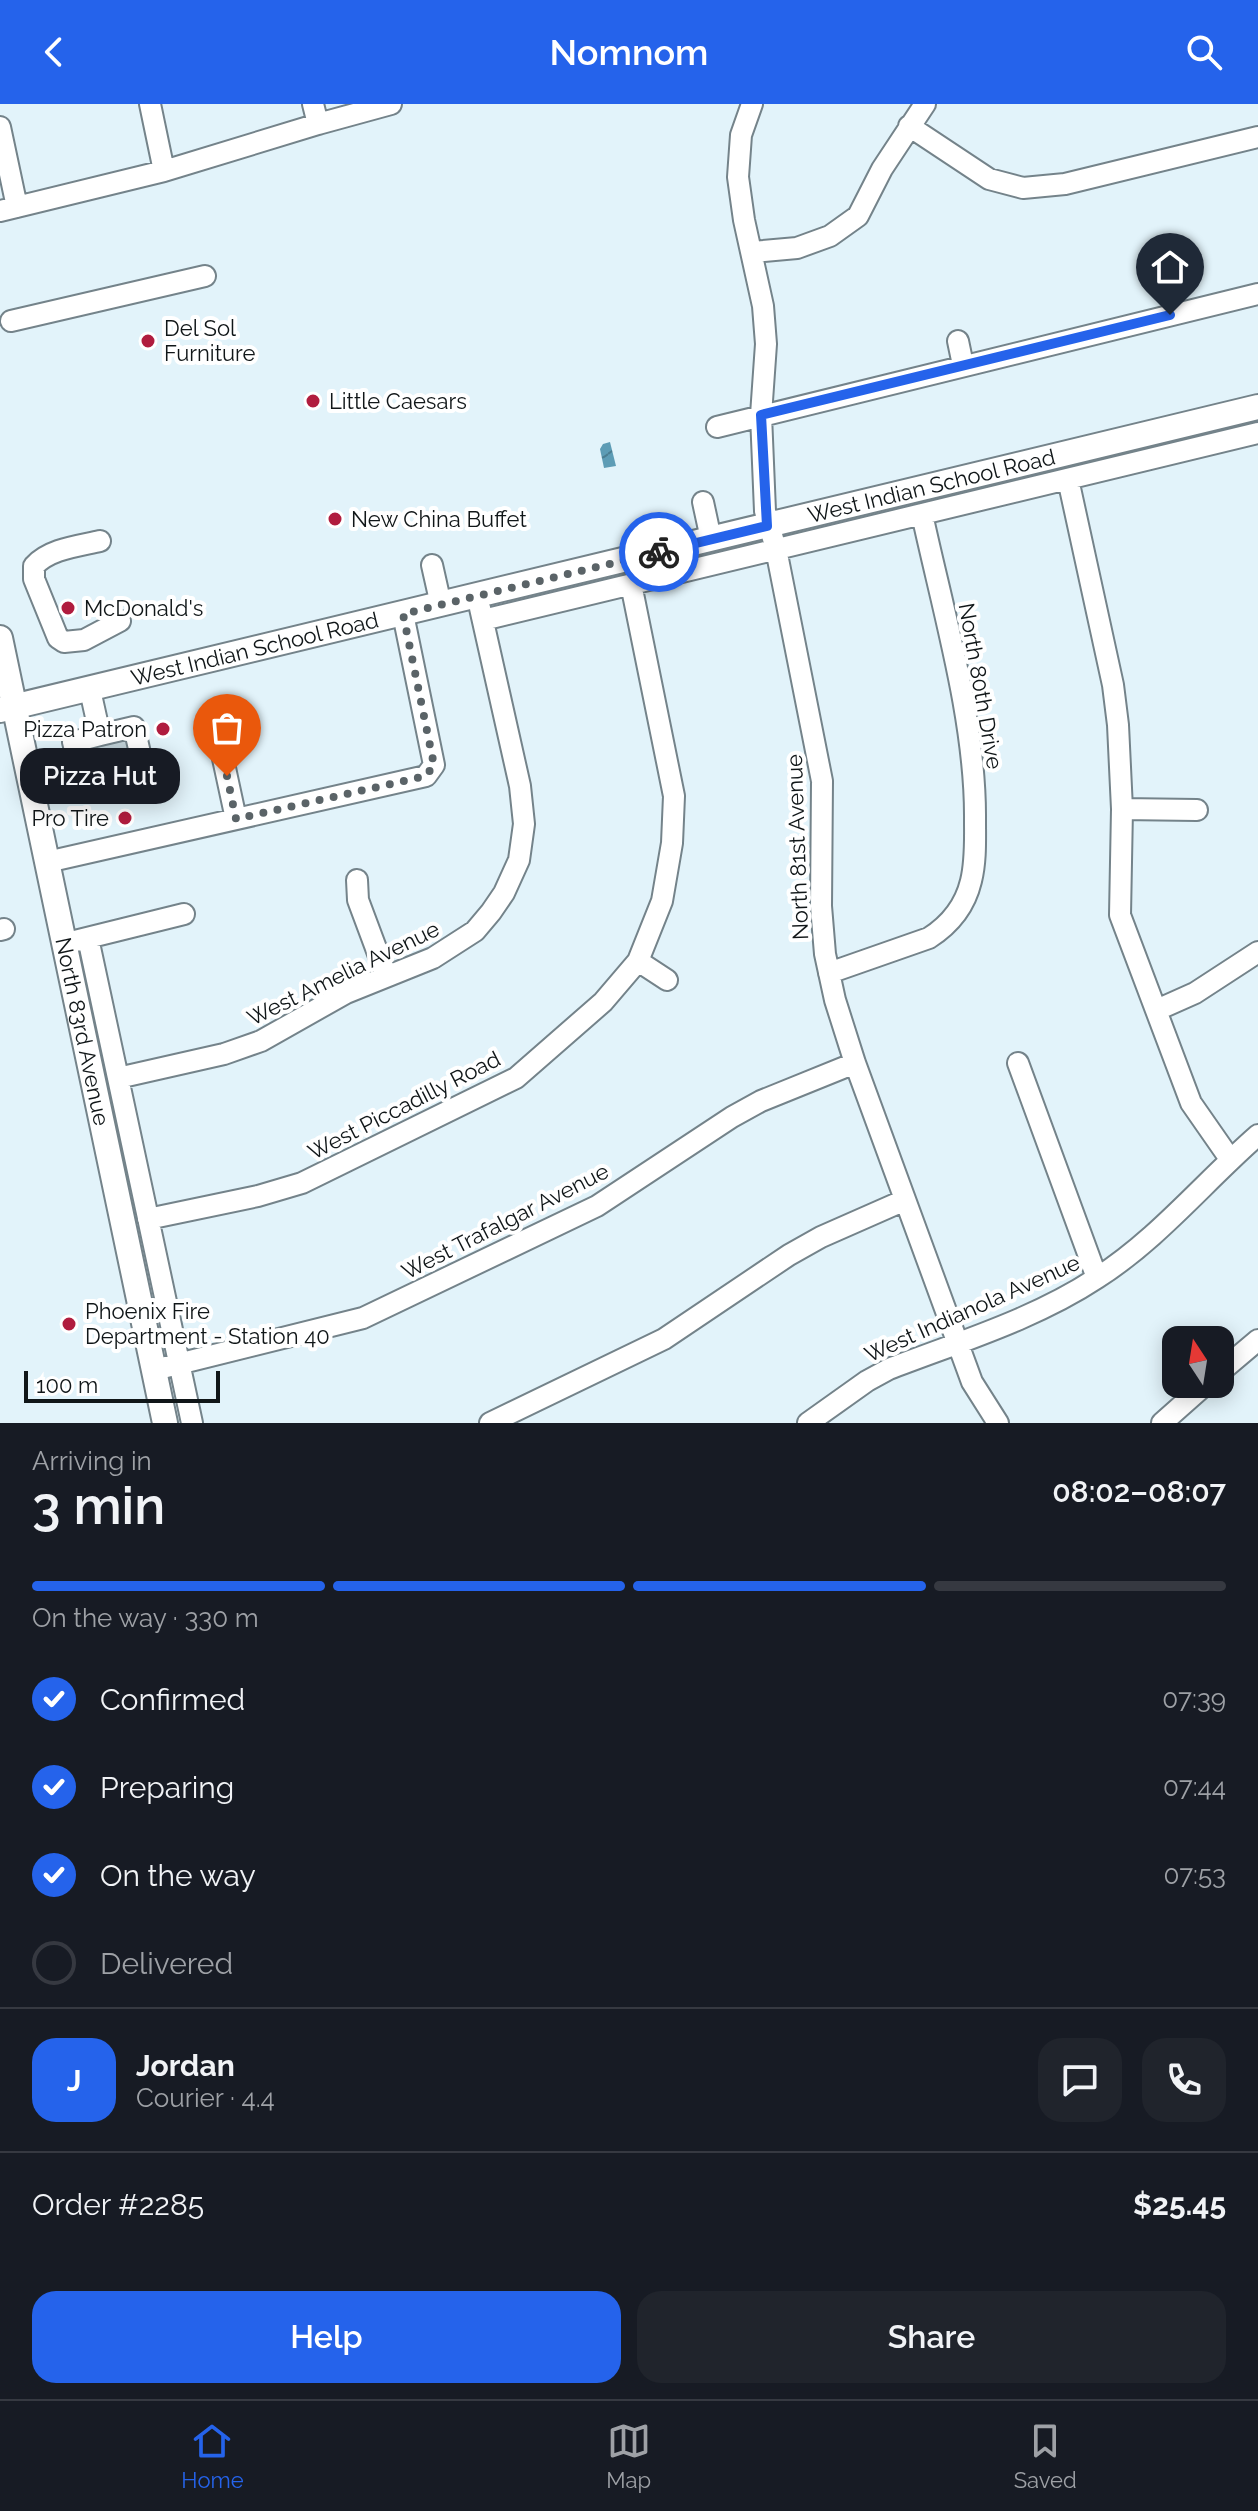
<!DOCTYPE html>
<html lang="en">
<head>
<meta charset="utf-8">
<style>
	:root { --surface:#171b24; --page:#20242c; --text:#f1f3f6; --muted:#9ea1a6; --line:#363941; --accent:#2563eb }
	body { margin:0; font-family:Raleway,sans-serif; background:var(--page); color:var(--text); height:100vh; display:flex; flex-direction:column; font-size:30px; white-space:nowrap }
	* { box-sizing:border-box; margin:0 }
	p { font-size:26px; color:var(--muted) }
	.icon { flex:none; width:44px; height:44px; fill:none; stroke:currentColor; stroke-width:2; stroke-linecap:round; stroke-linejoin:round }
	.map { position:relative; height:1319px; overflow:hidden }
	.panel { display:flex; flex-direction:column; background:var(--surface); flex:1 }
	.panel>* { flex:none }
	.needle { width:52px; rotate:348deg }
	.tools { position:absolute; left:1162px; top:1222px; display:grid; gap:16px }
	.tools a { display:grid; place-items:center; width:72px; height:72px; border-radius:16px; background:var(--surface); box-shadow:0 4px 20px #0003; font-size:40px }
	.scale { position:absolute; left:24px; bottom:20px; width:196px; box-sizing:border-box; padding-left:8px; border:4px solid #101618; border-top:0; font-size:22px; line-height:28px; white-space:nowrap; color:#101618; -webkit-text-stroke:6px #fff; paint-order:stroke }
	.pin { position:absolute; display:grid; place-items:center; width:68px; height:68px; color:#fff; margin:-82px -34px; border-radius:50% 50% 50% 0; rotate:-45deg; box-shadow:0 0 8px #0007 }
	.pin .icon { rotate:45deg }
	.courier { position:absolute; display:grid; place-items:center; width:80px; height:80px; margin:-40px; border:6px solid #2563eb; border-radius:50%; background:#fff; color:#222; box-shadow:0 2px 10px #0007 }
	.bubble { position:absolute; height:56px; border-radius:24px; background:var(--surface); box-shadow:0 4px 20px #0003; font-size:26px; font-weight:600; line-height:56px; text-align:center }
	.head em { font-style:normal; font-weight:600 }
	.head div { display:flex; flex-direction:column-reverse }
	.head { display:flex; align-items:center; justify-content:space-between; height:136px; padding:0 32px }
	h1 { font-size:52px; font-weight:600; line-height:60px }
	.bar { display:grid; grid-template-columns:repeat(4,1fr); gap:12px 8px; align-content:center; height:96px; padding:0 32px }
	.bar i { height:10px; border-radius:6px; background:var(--line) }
	.bar .active { background:var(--accent) }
	.bar p { grid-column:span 4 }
	.line { display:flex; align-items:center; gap:20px; padding:0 32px; border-top:2px solid var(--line) }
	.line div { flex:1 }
	.round { display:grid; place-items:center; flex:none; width:84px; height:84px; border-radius:24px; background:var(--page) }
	ol { padding:0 32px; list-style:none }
	li { display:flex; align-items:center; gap:24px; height:88px }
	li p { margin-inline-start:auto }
	li .icon { padding:8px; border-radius:50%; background:var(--accent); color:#fff; stroke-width:4 }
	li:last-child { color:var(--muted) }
	li i { width:44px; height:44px; border:4px solid var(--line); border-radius:50% }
	.cta { display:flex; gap:16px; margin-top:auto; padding:16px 32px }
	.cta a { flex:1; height:92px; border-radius:24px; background:var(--accent); color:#fff; font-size:32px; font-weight:600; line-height:92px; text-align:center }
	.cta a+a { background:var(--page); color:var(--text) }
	header { display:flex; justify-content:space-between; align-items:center; height:104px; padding:0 32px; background:var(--accent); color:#fff; font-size:36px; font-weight:600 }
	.tab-bar { display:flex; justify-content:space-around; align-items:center; height:112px; border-top:2px solid var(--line); background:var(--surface); font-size:22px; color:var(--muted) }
	.tab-bar a { display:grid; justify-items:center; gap:4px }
	.tab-bar .active { color:var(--accent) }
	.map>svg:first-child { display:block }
	.water { fill:url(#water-waves) }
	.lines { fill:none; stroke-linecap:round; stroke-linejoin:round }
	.minor-tunnel { stroke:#c2d2d8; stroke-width:20; stroke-dasharray:20 10; stroke-linecap:butt }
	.minor-casing { stroke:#74838a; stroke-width:24 }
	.major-casing { stroke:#74838a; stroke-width:28 }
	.minor { stroke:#fff; stroke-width:20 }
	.major { stroke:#fff; stroke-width:24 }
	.done { stroke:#5a6367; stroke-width:8; stroke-dasharray:0 14.4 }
	.route { stroke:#2563eb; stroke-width:10 }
	.poi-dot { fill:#b01c3e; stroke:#fff; stroke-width:3 }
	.labels { text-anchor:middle; stroke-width:8; stroke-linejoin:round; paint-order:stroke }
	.poi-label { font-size:22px; fill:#101618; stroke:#fff; text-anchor:start }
	.street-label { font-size:22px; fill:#101618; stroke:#fff }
</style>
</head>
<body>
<header><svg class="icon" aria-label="back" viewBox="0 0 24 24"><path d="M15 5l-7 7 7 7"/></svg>Nomnom<svg class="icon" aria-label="search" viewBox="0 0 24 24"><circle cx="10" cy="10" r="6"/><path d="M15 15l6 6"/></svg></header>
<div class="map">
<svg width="1258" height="1319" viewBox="0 0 1258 1319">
	<defs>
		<pattern id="water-waves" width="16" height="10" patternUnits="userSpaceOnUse" patternTransform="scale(2)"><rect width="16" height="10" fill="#5d9cb5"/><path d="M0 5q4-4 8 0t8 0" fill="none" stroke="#4b7e92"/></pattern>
	</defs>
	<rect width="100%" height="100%" fill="#e2f3fa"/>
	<!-- water -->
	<path class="water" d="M610,338L616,362L604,364L600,345L603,340Z"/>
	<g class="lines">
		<!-- minor-tunnel -->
		<path class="minor-tunnel" d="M116,634L124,667
			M98,639L106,671"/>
		<!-- minor casing -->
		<g class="minor-casing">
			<path id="minor" d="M150,0L164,67
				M313,0L318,20
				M752,0L741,31L738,73L744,116L763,202L766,240L761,311L765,407L776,445L822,677L821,802L825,850L835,896L855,959L972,1278L998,1319
				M909,22L989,75L1023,84L1065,80L1258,33
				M0,23L17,103
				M0,107L164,67L318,20L391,0
				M752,148L797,144L830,132L858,112L882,65L925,0
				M11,217L205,172
				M958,237L963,261
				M717,323L1258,190
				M1068,375L1113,581L1118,621L1122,705L1120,811L1191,999L1230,1055
				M703,398L711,435
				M100,437C78,442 49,445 34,462V475L58,534L64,538L84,536L120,517
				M432,461L441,501
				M483,516L1258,329
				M100,631L134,623L143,662L131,665
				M222,650L236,715
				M33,689L83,677L73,638L100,631L90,586
				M1122,705L1197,706
				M47,758L426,672L434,661L403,510
				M357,776L358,796L386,871
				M0,826L4,825
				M88,834L192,1319
				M75,837L184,810
				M638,857L667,876
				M829,869L929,834C951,820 965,802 971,777C976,757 975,736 975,716C976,618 943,507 922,410
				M1157,906L1195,889L1258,848
				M1018,959L1097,1174
				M118,974L224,950L261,937L346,889L433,854L475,827L491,808L504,789L519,756L524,720L520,682L480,504
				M148,1115L258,1092L302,1079L516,974L603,898L638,857L662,797L672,739L674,692L631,480
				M154,1266L363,1214L597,1102L732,1013L761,997L855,959
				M1220,1268L1258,1236
				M490,1319L664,1235L789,1151L821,1133L905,1096
				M808,1319L867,1277L889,1265C959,1238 1035,1215 1097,1174C1158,1135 1204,1078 1258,1031
				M1162,1319L1206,1280"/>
		</g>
		<!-- major casing -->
		<g class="major-casing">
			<g id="major">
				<path id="s1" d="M0,534L165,1319"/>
				<path id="s2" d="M0,606L1258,303"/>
			</g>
		</g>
		<!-- minor -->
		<use href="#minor" class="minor"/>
		<!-- major -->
		<use href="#major" class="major"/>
	</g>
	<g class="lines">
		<!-- done -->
		<path class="done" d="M227,672L236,715L426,672L434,661L403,510L659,448"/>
		<!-- route -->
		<path class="route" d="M659,448L767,422L761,311L1170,211"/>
	</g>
	<!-- markers -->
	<g class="poi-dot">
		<circle cx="148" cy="237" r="8"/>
		<circle cx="313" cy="297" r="8"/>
		<circle cx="335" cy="415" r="8"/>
		<circle cx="68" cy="504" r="8"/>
		<circle cx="163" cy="625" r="8"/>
		<circle cx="125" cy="714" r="8"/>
		<circle cx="69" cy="1220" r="8"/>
	</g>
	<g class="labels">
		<!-- poi labels -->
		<g class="poi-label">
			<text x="164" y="232">Del Sol<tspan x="164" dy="25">Furniture</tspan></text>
			<text x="329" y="305">Little Caesars</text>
			<text x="351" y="423">New China Buffet</text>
			<text x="84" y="512">McDonald's</text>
			<text x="147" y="633" text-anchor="end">Pizza Patron</text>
			<text x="109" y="722" text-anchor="end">Pro Tire</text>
			<text x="85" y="1215">Phoenix Fire<tspan x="85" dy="25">Department - Station 40</tspan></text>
		</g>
		<!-- street labels -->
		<g class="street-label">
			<text dy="8" stroke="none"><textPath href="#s2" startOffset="958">West Indian School Road</textPath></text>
			<text dy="8" stroke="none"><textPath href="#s2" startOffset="262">West Indian School Road</textPath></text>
			<text transform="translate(981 582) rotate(80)" y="8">North 80th Drive</text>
			<text transform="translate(797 743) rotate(-92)" y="8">North 81st Avenue</text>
			<text transform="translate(343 869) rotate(-26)" y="8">West Amelia Avenue</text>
			<text dy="8" stroke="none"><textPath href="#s1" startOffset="402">North 83rd Avenue</textPath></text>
			<text transform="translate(404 1001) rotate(-27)" y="8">West Piccadilly Road</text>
			<text transform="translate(505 1117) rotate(-27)" y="8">West Trafalgar Avenue</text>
			<text transform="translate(972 1204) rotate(-24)" y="8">West Indianola Avenue</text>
		</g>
	</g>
</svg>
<div class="tools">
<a><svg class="needle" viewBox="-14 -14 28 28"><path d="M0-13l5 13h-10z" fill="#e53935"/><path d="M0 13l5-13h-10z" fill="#9ea1a6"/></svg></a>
</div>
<div class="scale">100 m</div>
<div class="pin" style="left:227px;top:672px;background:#ea580c"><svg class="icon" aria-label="bag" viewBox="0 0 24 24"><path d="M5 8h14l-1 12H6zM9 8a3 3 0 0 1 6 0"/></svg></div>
<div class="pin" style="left:1170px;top:211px;background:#1f2937"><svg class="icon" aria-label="home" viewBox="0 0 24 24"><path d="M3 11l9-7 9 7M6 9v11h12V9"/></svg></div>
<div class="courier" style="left:659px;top:448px"><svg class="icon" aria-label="bike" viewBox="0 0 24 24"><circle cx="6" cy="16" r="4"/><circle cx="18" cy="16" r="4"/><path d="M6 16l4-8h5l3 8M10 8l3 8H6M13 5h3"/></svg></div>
<div class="bubble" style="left:20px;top:644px;width:160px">Pizza Hut</div>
</div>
<section class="panel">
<div class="head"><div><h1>3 min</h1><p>Arriving in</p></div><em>08:02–08:07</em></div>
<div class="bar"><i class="active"></i><i class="active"></i><i class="active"></i><i></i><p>On the way · 330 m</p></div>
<ol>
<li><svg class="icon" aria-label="check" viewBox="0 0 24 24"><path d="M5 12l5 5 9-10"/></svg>Confirmed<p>07:39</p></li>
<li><svg class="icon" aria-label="check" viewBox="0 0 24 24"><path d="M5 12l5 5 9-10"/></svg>Preparing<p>07:44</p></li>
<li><svg class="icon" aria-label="check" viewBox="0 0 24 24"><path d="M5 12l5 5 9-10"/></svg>On the way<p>07:53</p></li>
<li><i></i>Delivered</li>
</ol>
<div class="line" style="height:144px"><b class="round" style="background:var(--accent);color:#fff">J</b><div><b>Jordan</b><p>Courier · 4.4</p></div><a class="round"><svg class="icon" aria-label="chat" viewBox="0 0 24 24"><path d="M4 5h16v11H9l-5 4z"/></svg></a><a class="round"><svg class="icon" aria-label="phone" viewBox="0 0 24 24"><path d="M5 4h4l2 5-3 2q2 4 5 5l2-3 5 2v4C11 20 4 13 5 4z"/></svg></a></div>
<div class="line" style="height:104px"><div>Order #2285</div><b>$25.45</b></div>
<div class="cta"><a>Help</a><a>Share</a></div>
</section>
<nav class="tab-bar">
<a class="active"><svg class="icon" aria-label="home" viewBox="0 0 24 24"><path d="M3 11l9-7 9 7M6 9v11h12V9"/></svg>Home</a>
<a><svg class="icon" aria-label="map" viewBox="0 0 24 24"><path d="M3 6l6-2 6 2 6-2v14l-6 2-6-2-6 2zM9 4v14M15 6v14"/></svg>Map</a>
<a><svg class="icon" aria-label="saved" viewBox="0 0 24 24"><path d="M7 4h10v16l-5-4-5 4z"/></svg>Saved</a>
</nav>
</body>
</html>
